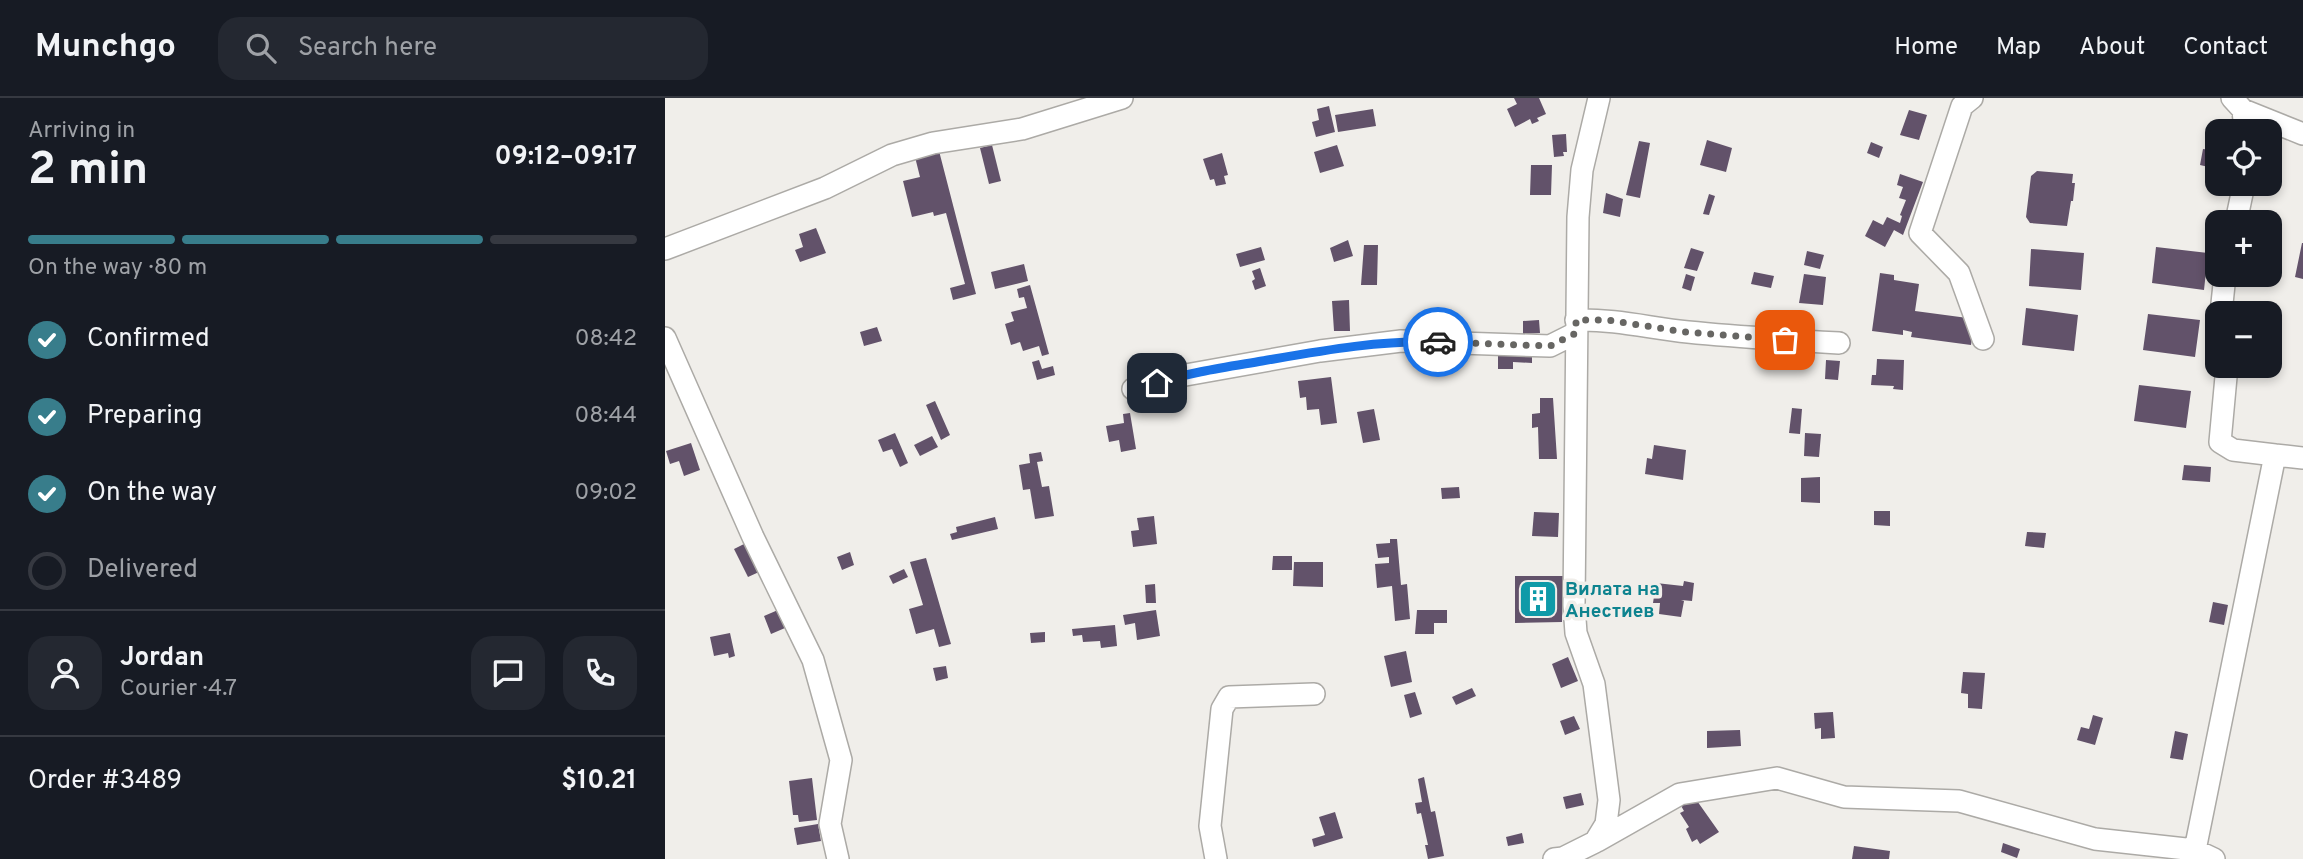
<!DOCTYPE html>
<html lang="en">
<head>
<meta charset="utf-8">
<style>
	:root { --surface:#171b24; --page:#242831; --text:#f1f3f6; --muted:#9ea1a6; --line:#363941; --accent:#387d8b }
	body { margin:0; font-family:Overpass,sans-serif; background:var(--page); color:var(--text); height:100vh; display:flex; flex-direction:column; font-size:26px; white-space:nowrap }
	* { box-sizing:border-box; margin:0 }
	p { font-size:23px; color:var(--muted) }
	.icon { flex:none; width:38px; height:38px; fill:none; stroke:currentColor; stroke-width:2; stroke-linecap:round; stroke-linejoin:round }
	.map { position:relative; flex:1; overflow:hidden }
	.sheet { display:flex; flex-direction:column; background:var(--surface); width:665px }
	.sheet>* { flex:none }
	.tools { position:absolute; left:1540px; top:21px; display:grid; gap:14px }
	.tools a { display:grid; place-items:center; width:77px; height:77px; border-radius:14px; background:var(--surface); box-shadow:0 4px 10px #0003; font-size:35px }
	.pin { position:absolute; display:grid; place-items:center; width:60px; height:60px; color:#fff; margin:-30px; border-radius:14px; box-shadow:0 4px 10px #0006 }
	.courier { position:absolute; display:grid; place-items:center; width:70px; height:70px; margin:-35px; border:5px solid #1a73e8; border-radius:50%; background:#fff; color:#222; box-shadow:0 2px 9px #0007 }
	.overview em { font-style:normal; font-weight:700 }
	.overview div { display:flex; flex-direction:column-reverse }
	.overview { display:flex; align-items:center; justify-content:space-between; height:119px; padding:0 28px }
	h1 { font-size:46px; font-weight:700; line-height:52px }
	.bar { display:grid; grid-template-columns:repeat(4,1fr); gap:10px 7px; align-content:center; height:84px; padding:0 28px }
	.bar i { height:9px; border-radius:5px; background:var(--line) }
	.bar .active { background:var(--accent) }
	.bar p { grid-column:span 4 }
	.line { display:flex; align-items:center; gap:18px; padding:0 28px; border-top:2px solid var(--line) }
	.line div { flex:1 }
	.round { display:grid; place-items:center; flex:none; width:74px; height:74px; border-radius:21px; background:var(--page) }
	ol { padding:0 28px; list-style:none }
	li { display:flex; align-items:center; gap:21px; height:77px }
	li p { margin-inline-start:auto }
	li .icon { padding:7px; border-radius:50%; background:var(--accent); color:#fff; stroke-width:4 }
	li:last-child { color:var(--muted) }
	li i { width:38px; height:38px; border:4px solid var(--line); border-radius:50% }
	header { display:flex; align-items:center; gap:42px; box-sizing:border-box; height:98px; padding:0 35px; background:var(--surface); border-bottom:2px solid var(--line) }
	header strong { font-size:33px }
	nav { display:flex; gap:38px; margin-inline-start:auto; font-size:24px }
	.search { width:490px; height:63px; background:var(--page); display:flex; align-items:center; gap:18px; box-sizing:border-box; padding:0 24px; border-radius:21px; color:var(--muted); font-size:26px }
	main { display:flex; flex:1; min-height:0 }
	.map>svg:first-child { display:block }
	.building { fill:#62526a }
	.lines { fill:none; stroke-linecap:round; stroke-linejoin:round }
	.minor-casing { stroke:#acaaa6; stroke-width:24 }
	.minor { stroke:#fff; stroke-width:21 }
	.done { stroke:#676663; stroke-width:7; stroke-dasharray:0 12.6 }
	.route { stroke:#1a73e8; stroke-width:9 }
	.labels { text-anchor:middle; stroke-width:7; stroke-linejoin:round; paint-order:stroke }
	.culture-label { font-size:19px; font-weight:bold; fill:#0d838f; stroke:#f0eeea; text-anchor:start }
</style>
</head>
<body>
<header>
<strong>Munchgo</strong>
<div class="search"><svg class="icon" aria-label="search" viewBox="0 0 24 24"><circle cx="10" cy="10" r="6"/><path d="M15 15l6 6"/></svg>Search here</div>
<nav><a>Home</a><a>Map</a><a>About</a><a>Contact</a></nav>
</header>
<main>
<section class="sheet">
<div class="overview"><div><h1>2 min</h1><p>Arriving in</p></div><em>09:12–09:17</em></div>
<div class="bar"><i class="active"></i><i class="active"></i><i class="active"></i><i></i><p>On the way · 80 m</p></div>
<ol>
<li><svg class="icon" aria-label="check" viewBox="0 0 24 24"><path d="M5 12l5 5 9-10"/></svg>Confirmed<p>08:42</p></li>
<li><svg class="icon" aria-label="check" viewBox="0 0 24 24"><path d="M5 12l5 5 9-10"/></svg>Preparing<p>08:44</p></li>
<li><svg class="icon" aria-label="check" viewBox="0 0 24 24"><path d="M5 12l5 5 9-10"/></svg>On the way<p>09:02</p></li>
<li><i></i>Delivered</li>
</ol>
<div class="line" style="height:126px"><a class="round"><svg class="icon" aria-label="person" viewBox="0 0 24 24"><circle cx="12" cy="8" r="4"/><path d="M4 21q1-7 8-7t8 7"/></svg></a><div><b>Jordan</b><p>Courier · 4.7</p></div><a class="round"><svg class="icon" aria-label="chat" viewBox="0 0 24 24"><path d="M4 5h16v11H9l-5 4z"/></svg></a><a class="round"><svg class="icon" aria-label="phone" viewBox="0 0 24 24"><path d="M5 4h4l2 5-3 2q2 4 5 5l2-3 5 2v4C11 20 4 13 5 4z"/></svg></a></div>
<div class="line" style="height:91px"><div>Order #3489</div><b>$10.21</b></div>
</section>
<div class="map">
<svg width="1638" height="761" viewBox="0 0 1638 761">
	<rect width="100%" height="100%" fill="#f0eeea"/>
	<!-- building -->
	<path class="building" d="M849,0H874L881,16L872,20L874,23L867,26L865,21L850,29L842,11L852,6Z
		M664,8L670,34L651,39L647,24L654,22L652,11Z
		M708,11L711,28L673,34L670,17Z
		M1244,12L1262,17L1254,42L1235,37Z
		M901,36L902,54H898L899,58L889,59L887,37Z
		M1548,40H1552V71L1535,67L1538,51L1546,52Z
		M1042,42L1067,50L1061,74L1035,67Z
		M974,43L985,45L975,100L961,97Z
		M1206,44L1218,49L1214,60L1202,55Z
		M327,47L336,83L324,86L315,50Z
		M672,47L679,68L655,75L649,54Z
		M273,49L311,196L288,202L285,190L300,186L281,115L269,118L268,114L247,119L238,83L255,79L249,55Z
		M557,55L563,77L559,78L561,86L551,88L549,81L545,82L538,61Z
		M866,67H887L886,97H865Z
		M1372,73L1408,76L1407,85H1410L1408,103H1406L1402,128L1365,125L1361,119L1366,78Z
		M1235,76L1258,84L1238,137L1229,132L1220,149L1200,138L1208,122L1218,127L1222,119L1235,125L1237,118L1235,117L1241,102L1234,100L1238,89L1232,87Z
		M941,95L958,101L955,119L938,115Z
		M1044,96L1050,98L1044,117L1038,116Z
		M151,130L161,155L135,164L130,152L138,149L134,136Z
		M683,142L688,158L669,164L665,150Z
		M1637,145H1638V181L1630,179Z
		M699,147H713L712,187H696Z
		M596,149L600,162L575,169L571,156Z
		M1491,149L1543,155L1539,192L1487,185Z
		M1026,150L1039,154L1032,173L1019,170Z
		M1366,151L1419,155L1416,192L1364,188Z
		M1142,153L1159,157L1155,171L1139,167Z
		M359,166L363,183L330,191L326,174Z
		M595,170L601,188L590,192L587,183L590,181L587,173Z
		M1089,174L1109,178L1106,190L1086,186Z
		M1215,175L1229,177V182L1254,186L1250,213L1310,221L1306,247L1246,239L1247,234L1238,232V237L1207,233Z
		M1021,176L1030,179L1026,193L1017,190Z
		M1139,176L1161,179L1158,207L1134,205Z
		M365,187L384,256L377,258L374,248L358,253L355,244L346,247L340,226L349,223L346,214L362,210L359,199L354,200L352,191Z
		M684,202L685,233H669L667,203Z
		M1361,210L1413,217L1409,253L1357,247Z
		M1483,216L1535,222L1530,259L1478,252Z
		M874,222L875,235L858,236V223Z
		M212,229L217,243L199,248L195,234Z
		M833,256H867V265L848,264V271H833Z
		M1212,261L1239,262L1238,292L1228,291L1229,288L1206,287L1207,277H1211Z
		M374,262L377,271L388,268L390,277L372,282L367,264Z
		M1161,262L1175,263L1173,282L1160,281Z
		M666,279L672,325L656,327L654,311L642,312L641,299L635,300L633,283Z
		M1474,287L1526,293L1521,330L1469,323Z
		M875,300H888L892,361H874L873,329L867,330V316L875,315Z
		M270,303L285,337L276,342L261,307Z
		M1127,310L1137,311L1135,336L1124,335Z
		M709,311L715,342L698,345L692,314Z
		M465,315L471,351L456,354L454,342L444,344L441,328L459,325L458,316Z
		M230,335L243,365L235,369L227,351L218,354L213,342Z
		M1140,335L1156,336L1154,359L1139,358Z
		M267,338L273,349L255,358L249,347Z
		M26,345L35,372L19,378L14,363L5,366L1,353Z
		M989,347L1021,352L1018,382L980,376L982,360L987,361Z
		M376,354L378,363L372,364L377,389L384,388L389,418L370,421L365,391L358,392L354,367L365,365L364,356Z
		M1519,367L1546,369L1545,384L1517,382Z
		M1155,379V405L1136,404V380Z
		M794,389L795,400L777,401L776,390Z
		M1209,413H1225V428L1209,427Z
		M869,414L894,415L893,439L867,438Z
		M489,418L492,446L468,449L466,433L474,432L472,420Z
		M330,419L333,431L287,442L285,436L292,434L291,429Z
		M1362,434L1381,435L1379,450L1360,448Z
		M725,441H732L736,487L742,486L745,521L730,523L727,488L712,490L710,466L724,465V459L713,460L711,446L725,445Z
		M81,445L94,474L83,479L69,451Z
		M185,454L189,467L177,472L172,459Z
		M608,458H627V472H607Z
		M261,460L286,546L274,549L269,531L251,536L244,511L258,507L245,464Z
		M629,464H658V489L628,488Z
		M239,471L243,479L228,486L224,478Z
		M850,478H898L897,524L850,525Z
		M1019,483L1029,485L1027,503L1016,502L1019,503L1016,519L994,516L995,505H988L991,485L1018,488Z
		M490,486L491,505H481L480,487Z
		M1548,504L1563,507L1559,527L1544,524Z
		M113,512L120,530L106,536L99,518Z
		M491,512L495,538L472,542L470,525L460,527L458,517Z
		M752,512H782V525H769V536H750Z
		M450,527L452,548L436,550L435,543L418,544L417,537L408,538L407,531Z
		M380,534V544L366,545L365,535Z
		M65,535L70,558L64,560L63,555L49,558L45,539Z
		M741,553L747,584L726,589L719,558Z
		M903,559L913,583L896,590L887,566Z
		M281,568L283,580L271,583L268,570Z
		M1298,574L1320,575L1317,611L1303,610V596L1296,595Z
		M807,590L811,598L791,607L787,599Z
		M750,594L757,616L745,620L739,597Z
		M1168,614L1170,640L1156,641V630L1150,631L1149,615Z
		M1428,617L1438,620L1430,647L1412,642L1416,629L1424,631Z
		M909,618L915,631L900,637L895,623Z
		M1075,632L1076,648L1042,650V633Z
		M1510,633L1523,636L1518,662L1505,660Z
		M759,679L766,714L770,713L779,758L763,761L760,747H763L756,715L752,716L750,705L757,704L753,681Z
		M147,680L152,722L134,724L133,717H128L124,683Z
		M916,695L919,707L901,711L898,699Z
		M1030,700L1054,734L1035,746L1032,741L1027,744L1021,731L1024,729L1015,715L1019,713L1015,706Z
		M670,714L678,740L649,749L647,741L660,737L654,719Z
		M153,726L156,743L132,747L129,730Z
		M857,735L859,745L843,748L841,739Z
		M1338,745L1355,751L1352,760L1336,754Z
		M1189,748L1225,753L1224,761H1187Z"/>
	<g class="lines">
		<!-- minor casing -->
		<g class="minor-casing">
			<path id="minor" d="M1307,0L1297,8L1255,135L1294,175L1318,241
				M1567,0L1578,12L1638,36
				M1578,12L1580,33
				M1571,124L1579,86
				M0,151L160,90L227,57L268,45L357,31L457,0
				M1556,215L1560,177
				M911,222C950,221 985,230 1023,234C1073,239 1123,242 1174,245
				M0,240L88,439L148,562L176,662L165,726L173,761
				M468,291L515,278L655,253L736,243L885,248L911,235
				M1610,357L1638,360
				M932,743L1015,696L1112,680L1179,699L1294,703L1430,741L1530,752L1549,761
				M1530,752L1610,357L1568,352L1555,344L1562,268
				M551,761L545,728L557,611L564,599L649,596
				M889,761L898,760L930,744L941,726L944,702L929,586L911,535L909,507L913,119L917,72L934,0"/>
		</g>
		<!-- minor -->
		<use href="#minor" class="minor"/>
	</g>
	<g class="lines">
		<!-- done -->
		<path class="done" d="M773,244L885,248L911,235V222H942L1020,234L1120,242"/>
		<!-- route -->
		<path class="route" d="M492,285C526,274 562,269 597,263C655,253 714,242 773,244"/>
	</g>
	<!-- icons -->
	<defs>
		<g id="building-square" transform="scale(2.0125)"><rect x="-9" y="-9" width="18" height="18" rx="4" fill="#0f9aa8" stroke="#f0eeea"/><path d="M-4-6H4V6H1V3H-1V6H-4ZM-2.5-4.3h1.7v1.8h-1.7ZM.8-4.3h1.7v1.8H.8ZM-2.5-1h1.7V.8h-1.7ZM.8-1h1.7V.8H.8Z" fill="#fff"/></g>
	</defs>
	<g fill-rule="evenodd">
		<use href="#building-square" x="873" y="501"/>
	</g>
	<g class="labels">
		<!-- culture labels -->
		<g class="culture-label">
			<text x="900" y="497">Вилата на<tspan x="900" dy="22">Анестиев</tspan></text>
		</g>
	</g>
</svg>
<div class="tools">
<a><svg class="icon" aria-label="locate" viewBox="0 0 24 24"><circle cx="12" cy="12" r="6"/><path d="M12 2v4M12 18v4M2 12h4M18 12h4"/></svg></a>
<a>+</a>
<a>−</a>
</div>
<div class="pin" style="left:1120px;top:242px;background:#ea580c"><svg class="icon" aria-label="bag" viewBox="0 0 24 24"><path d="M5 8h14l-1 12H6zM9 8a3 3 0 0 1 6 0"/></svg></div>
<div class="pin" style="left:492px;top:285px;background:#1f2937"><svg class="icon" aria-label="home" viewBox="0 0 24 24"><path d="M3 11l9-7 9 7M6 9v11h12V9"/></svg></div>
<div class="courier" style="left:773px;top:244px"><svg class="icon" aria-label="car" viewBox="0 0 24 24"><path d="M5 17H2v-5l4-1 3-4h7l3 4 3 1v5h-3M9 17h6M6 11h13"/><circle cx="7" cy="17" r="2"/><circle cx="17" cy="17" r="2"/></svg></div>
</div>
</main>
</body>
</html>
